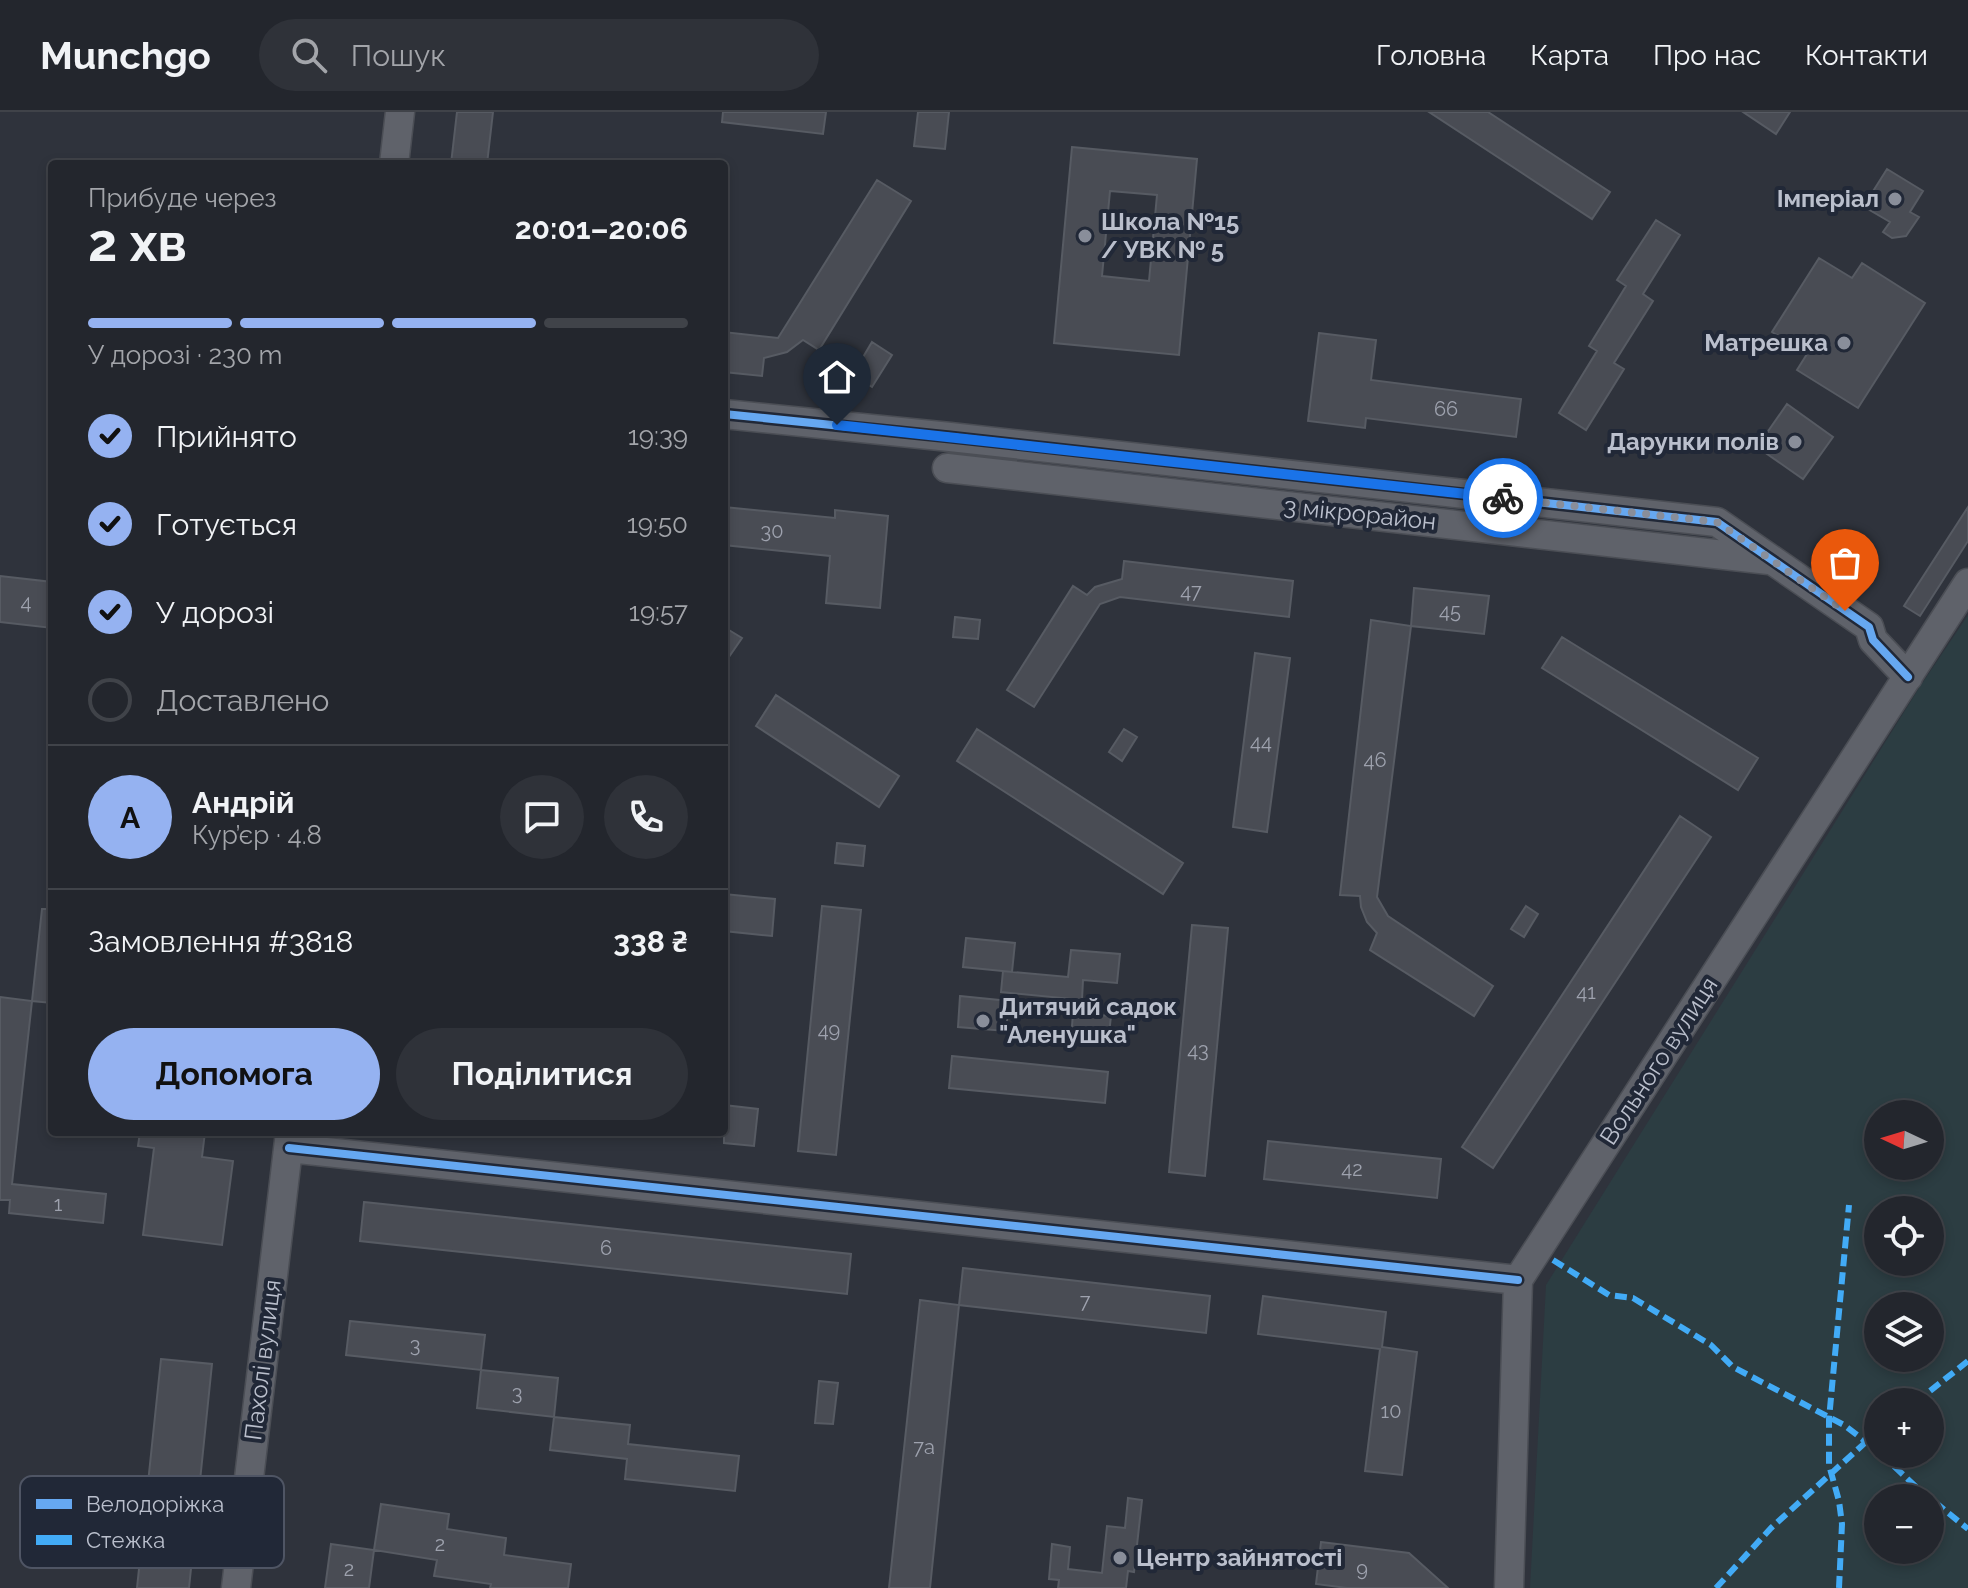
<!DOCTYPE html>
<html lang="uk">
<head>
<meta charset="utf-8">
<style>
	:root { --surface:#23262d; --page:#2f3239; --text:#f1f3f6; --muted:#a3a5aa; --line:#404349; --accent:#95b2f1 }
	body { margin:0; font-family:Raleway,sans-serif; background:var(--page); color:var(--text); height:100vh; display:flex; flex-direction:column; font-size:30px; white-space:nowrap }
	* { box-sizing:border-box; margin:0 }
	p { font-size:26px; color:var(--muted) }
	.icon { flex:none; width:44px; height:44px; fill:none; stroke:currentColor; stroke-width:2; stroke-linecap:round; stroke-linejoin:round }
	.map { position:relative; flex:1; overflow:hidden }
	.sheet { position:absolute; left:48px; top:48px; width:680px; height:976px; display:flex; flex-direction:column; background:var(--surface); border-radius:8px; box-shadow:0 4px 12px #0003,0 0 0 2px var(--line) }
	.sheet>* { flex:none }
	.needle { width:52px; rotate:274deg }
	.controls { position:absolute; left:1864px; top:988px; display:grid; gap:16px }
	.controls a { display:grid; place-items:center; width:80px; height:80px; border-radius:50%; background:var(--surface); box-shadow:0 4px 12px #0003,0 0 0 2px var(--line); font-size:40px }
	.pin { position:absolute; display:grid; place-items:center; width:68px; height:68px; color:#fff; margin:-82px -34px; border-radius:50% 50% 50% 0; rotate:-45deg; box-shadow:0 0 8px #0007 }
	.pin .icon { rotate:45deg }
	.courier { position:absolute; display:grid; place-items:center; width:80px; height:80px; margin:-40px; border:6px solid #1a73e8; border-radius:50%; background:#fff; color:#222; box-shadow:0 2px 10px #0007 }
	.head em { font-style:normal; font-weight:700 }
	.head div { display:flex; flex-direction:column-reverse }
	.head { display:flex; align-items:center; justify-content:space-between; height:136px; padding:0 40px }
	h1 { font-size:52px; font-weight:700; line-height:60px }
	.bar { display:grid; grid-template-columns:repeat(4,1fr); gap:12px 8px; align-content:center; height:96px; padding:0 40px }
	.bar i { height:10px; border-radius:6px; background:var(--line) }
	.bar .on { background:var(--accent) }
	.bar p { grid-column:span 4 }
	.line { display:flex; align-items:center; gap:20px; padding:0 40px; border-top:2px solid var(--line) }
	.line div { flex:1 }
	.round { display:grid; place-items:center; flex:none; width:84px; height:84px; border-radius:42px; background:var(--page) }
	ol { padding:0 40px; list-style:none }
	li { display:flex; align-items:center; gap:24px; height:88px }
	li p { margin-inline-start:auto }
	li .icon { padding:8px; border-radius:50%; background:var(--accent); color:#111; stroke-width:4 }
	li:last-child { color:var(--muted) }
	li i { width:44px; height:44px; border:4px solid var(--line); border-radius:50% }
	.cta { display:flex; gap:16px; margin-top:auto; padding:16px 40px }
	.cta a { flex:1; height:92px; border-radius:48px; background:var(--accent); color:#111; font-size:32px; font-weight:700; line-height:92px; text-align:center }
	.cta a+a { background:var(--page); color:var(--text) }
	header { display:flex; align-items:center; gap:48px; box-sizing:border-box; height:112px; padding:0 40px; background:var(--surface); border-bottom:2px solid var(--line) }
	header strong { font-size:38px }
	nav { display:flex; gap:44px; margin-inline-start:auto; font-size:28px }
	.search { width:560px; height:72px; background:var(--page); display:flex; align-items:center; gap:20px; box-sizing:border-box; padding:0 28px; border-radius:44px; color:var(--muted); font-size:30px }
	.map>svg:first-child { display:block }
	.green { fill:#2c3d42; fill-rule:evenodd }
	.building { fill:#494c54; stroke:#575b63; stroke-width:2; fill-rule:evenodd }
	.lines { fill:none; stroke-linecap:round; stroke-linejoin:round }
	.minor-casing { stroke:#4b4e55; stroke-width:31 }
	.minor { stroke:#5f626a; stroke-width:28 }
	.quiet { stroke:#42abf6; stroke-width:6; stroke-dasharray:12 6; stroke-linecap:butt }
	.cycleway-casing { stroke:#212837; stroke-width:13 }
	.cycleway { stroke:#66a8f1; stroke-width:8 }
	.done { stroke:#898e9a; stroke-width:8; stroke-dasharray:0 14.4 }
	.route { stroke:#1a73e8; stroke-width:10 }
	.poi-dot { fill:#898e9a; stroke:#212837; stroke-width:3 }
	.labels { text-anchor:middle; stroke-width:8; stroke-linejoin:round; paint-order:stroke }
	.number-label { font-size:20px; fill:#9ea2ae }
	.poi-label { font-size:24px; font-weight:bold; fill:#babfcc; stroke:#212837; text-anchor:end }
	.street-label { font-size:24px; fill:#babfcc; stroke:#212837 }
	.key { fill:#212837; stroke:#4f5564; stroke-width:2 }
	.key-label { font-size:22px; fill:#babfcc }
</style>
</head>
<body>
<header>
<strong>Munchgo</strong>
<div class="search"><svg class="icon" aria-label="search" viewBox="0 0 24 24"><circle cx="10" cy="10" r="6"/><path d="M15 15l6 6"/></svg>Пошук</div>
<nav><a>Головна</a><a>Карта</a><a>Про нас</a><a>Контакти</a></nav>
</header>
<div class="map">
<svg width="1968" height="1476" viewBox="0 0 1968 1476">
	<rect width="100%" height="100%" fill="#2f333c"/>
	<!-- green -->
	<path class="green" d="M1968,503V1476H1530L1546,1173L1919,576ZM1878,1002H1930V1054H1878ZM1878,1098H1930V1150H1878ZM1878,1194H1930V1246H1878ZM1878,1290H1930V1342H1878ZM1878,1386H1930V1438H1878Z"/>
	<!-- building -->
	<path class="building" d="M457,0H493L487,52H451Z
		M723,0H826L823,22L722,10Z
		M918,0H949L945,37L914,34Z
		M1429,0H1488L1610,80L1592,107Z
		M1743,0H1790L1776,22Z
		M1072,35L1197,47L1179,243L1054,231ZM1110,79L1157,83L1149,169L1102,164Z
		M1887,57L1923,79L1910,100L1919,105L1906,124L1892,126L1883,120L1890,110L1868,97L1874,91L1870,84Z
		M877,68L911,89L819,238L803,228L787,240L764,246L762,264L724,260V220L778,226Z
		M1656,108L1680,123L1643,182L1653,189L1614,251L1624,257L1586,318L1559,301L1597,239L1589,234L1626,174L1617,168Z
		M1819,146L1852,166L1862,151L1925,191L1858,296L1797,258L1807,242L1772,220Z
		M1319,221L1376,228L1371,268L1521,287L1516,325L1366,306L1365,316L1308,309Z
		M872,230L892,243L872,275L859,267L863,261L856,257Z
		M1787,292L1833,325L1803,367L1757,335Z
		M724,395L835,406V398L888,404L880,496L826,491L830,444L724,433Z
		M1968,395V429L1920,504L1904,494Z
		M1124,449L1293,469L1289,505L1120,485L1100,492L1034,595L1007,578L1073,474L1087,483L1095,475L1122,467Z
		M0,464L52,470V516L0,510Z
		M1414,476L1489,484L1484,522L1411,514Z
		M955,505L980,508L978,527L953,525Z
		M1371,508L1411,514L1377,785L1388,804L1493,874L1474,904L1370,838L1377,821L1367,810L1361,795L1360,784L1340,783Z
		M724,515L742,526L724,552Z
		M1562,525L1758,646L1738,678L1542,556Z
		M1255,541L1290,546L1267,720L1233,715Z
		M776,583L899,664L879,695L756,614Z
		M977,617L1183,751L1163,782L957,649Z
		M1124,617L1137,625L1122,649L1109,640Z
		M1680,704L1711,725L1493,1056L1462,1035Z
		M837,731L865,734L863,754L835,751Z
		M724,782L775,787L772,824L724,819Z
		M822,794L861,798L836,1043L798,1039Z
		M1526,794L1538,802L1524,825L1511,817Z
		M42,797H52V891L32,889Z
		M1192,813L1228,816L1205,1064L1169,1060Z
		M966,826L1015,831L1012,860L963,855Z
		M1071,838L1120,842L1117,871L1083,868L1082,888L1001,880L1003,859L1068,865Z
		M960,884L1009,889L1006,919L958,915Z
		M0,885L32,889L12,1072L106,1082L103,1111L9,1101L10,1088H0Z
		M1073,901L1111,904L1108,931L1071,927Z
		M952,944L1108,960L1105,991L949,976Z
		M724,993L758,997L754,1034L724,1031Z
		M140,1020H205L202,1045L233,1049L222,1133L143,1123L154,1036L138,1034Z
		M1268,1029L1441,1047L1437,1086L1264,1067Z
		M364,1090L851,1142L847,1182L360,1129Z
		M963,1156L1210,1184L1206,1221L959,1193Z
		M1263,1184L1386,1200L1382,1235L1417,1240L1402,1363L1365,1359L1380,1237L1258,1222Z
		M920,1188L959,1193L930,1476H889Z
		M350,1209L485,1223L481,1258L346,1243Z
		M161,1247L212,1252L189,1476H137Z
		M481,1258L558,1266L554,1305L477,1296Z
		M819,1269L838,1271L833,1312L815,1311Z
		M554,1305L630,1313L628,1332L739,1344L735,1379L625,1367L627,1347L550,1338Z
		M1128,1386L1142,1388L1134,1460L1128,1459L1126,1476H1058L1059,1468L1049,1467L1052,1432L1070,1435L1068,1457L1102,1461L1107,1414L1125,1416Z
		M381,1392L449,1402L447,1417L506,1426L504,1443L571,1452L568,1476H490L491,1472L434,1464L437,1448L374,1438Z
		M1321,1430L1409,1441L1448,1476H1347L1316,1472Z
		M331,1432L374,1438L369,1476H325Z"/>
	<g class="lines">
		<!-- minor casing -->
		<g class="minor-casing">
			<path id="minor" d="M394,52L400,0
				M724,302L950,325L1717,410L1869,515L1873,528L1908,565
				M947,356L1769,448
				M289,1036L1518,1168
				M236,1476L290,1020
				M1509,1476L1518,1168L1968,471"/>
		</g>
		<!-- minor -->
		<use href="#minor" class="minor"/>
		<!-- quiet -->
		<path class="quiet" d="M1553,1148L1609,1183L1633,1186L1711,1233L1733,1255L1844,1313L1878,1339
			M1916,1290L1968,1249
			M1881,1342L1914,1373L1968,1417
			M1716,1476L1771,1416L1878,1319
			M1839,1476L1842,1412L1839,1389L1829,1353V1307L1849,1093"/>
		<!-- cycleway casing -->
		<g class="cycleway-casing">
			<path id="cycleway" d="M724,302L950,325L1717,410L1869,515L1873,528L1908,565
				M289,1036L1518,1168"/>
		</g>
		<!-- cycleway -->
		<use href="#cycleway" class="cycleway"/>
	</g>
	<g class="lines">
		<!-- done -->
		<path class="done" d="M1503,386L1717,410L1845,499"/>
		<!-- route -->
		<path class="route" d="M837,313L1503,386"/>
	</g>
	<!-- markers -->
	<g class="poi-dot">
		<circle cx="1895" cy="87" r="8"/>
		<circle cx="1085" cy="124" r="8"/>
		<circle cx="1844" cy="231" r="8"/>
		<circle cx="1795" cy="330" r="8"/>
		<circle cx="983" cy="909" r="8"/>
		<circle cx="1120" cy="1446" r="8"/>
	</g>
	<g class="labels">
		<!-- number labels -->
		<g class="number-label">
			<text x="1446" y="304">66</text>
			<text x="772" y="426">30</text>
			<text x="1191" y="486">47</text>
			<text x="26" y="497">4</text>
			<text x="1450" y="506">45</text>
			<text x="1261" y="637">44</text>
			<text x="1375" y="655">46</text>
			<text x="1586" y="887">41</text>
			<text x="829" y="925">49</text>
			<text x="1198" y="945">43</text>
			<text x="1352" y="1064">42</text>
			<text x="58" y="1099">1</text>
			<text x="606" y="1143">6</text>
			<text x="1085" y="1196">7</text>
			<text x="415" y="1240">3</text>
			<text x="517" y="1288">3</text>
			<text x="1391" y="1306">10</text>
			<text x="924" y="1342">7а</text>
			<text x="440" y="1439">2</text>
			<text x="349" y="1464">2</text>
			<text x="1362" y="1464">9</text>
		</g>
		<!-- poi labels -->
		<g class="poi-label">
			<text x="1879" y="95">Імперіал</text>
			<text x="1101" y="118" text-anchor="start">Школа №15<tspan x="1101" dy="28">/ УВК № 5</tspan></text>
			<text x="1828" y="239">Матрешка</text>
			<text x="1779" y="338">Дарунки полів</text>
			<text x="999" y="903" text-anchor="start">Дитячий садок<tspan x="999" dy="28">"Аленушка"</tspan></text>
			<text x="1136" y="1454" text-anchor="start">Центр зайнятості</text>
		</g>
		<!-- street labels -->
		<g class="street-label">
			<text transform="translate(1360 402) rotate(6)" y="8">3 мікрорайон</text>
			<text transform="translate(1659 949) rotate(-57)" y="8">Вольного вулиця</text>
			<text transform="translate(263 1248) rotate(-83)" y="8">Пахолі вулиця</text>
		</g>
	</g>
	<!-- legend -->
	<rect x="20" y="1364" width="264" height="92" rx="12" class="key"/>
	<rect x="36" y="1387" width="36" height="10" fill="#66a8f1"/>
	<rect x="36" y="1423" width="36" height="10" fill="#42abf6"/>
	<g class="key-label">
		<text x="86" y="1400">Велодоріжка</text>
		<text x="86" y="1436">Стежка</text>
	</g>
</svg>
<div class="controls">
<a><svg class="needle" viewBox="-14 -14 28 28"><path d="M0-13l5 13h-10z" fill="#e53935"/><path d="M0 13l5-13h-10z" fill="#a3a5aa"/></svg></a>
<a><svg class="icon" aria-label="locate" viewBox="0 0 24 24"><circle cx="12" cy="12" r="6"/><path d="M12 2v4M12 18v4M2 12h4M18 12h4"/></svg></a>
<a><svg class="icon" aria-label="layers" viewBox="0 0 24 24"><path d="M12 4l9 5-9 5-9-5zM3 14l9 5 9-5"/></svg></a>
<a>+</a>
<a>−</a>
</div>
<div class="pin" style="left:1845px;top:499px;background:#ea580c"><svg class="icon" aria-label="bag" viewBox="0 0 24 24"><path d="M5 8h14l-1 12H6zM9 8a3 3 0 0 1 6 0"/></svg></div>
<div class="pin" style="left:837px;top:313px;background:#1f2937"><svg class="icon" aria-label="home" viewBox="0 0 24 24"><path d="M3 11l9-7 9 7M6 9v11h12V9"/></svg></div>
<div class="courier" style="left:1503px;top:386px"><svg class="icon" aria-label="bike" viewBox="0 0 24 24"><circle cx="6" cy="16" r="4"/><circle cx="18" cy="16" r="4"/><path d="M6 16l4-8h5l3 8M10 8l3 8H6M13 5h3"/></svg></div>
<section class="sheet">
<div class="head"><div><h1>2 хв</h1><p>Прибуде через</p></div><em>20:01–20:06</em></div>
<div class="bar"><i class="on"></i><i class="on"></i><i class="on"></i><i></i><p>У дорозі · 230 m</p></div>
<ol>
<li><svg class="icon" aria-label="check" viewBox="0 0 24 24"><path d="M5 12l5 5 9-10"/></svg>Прийнято<p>19:39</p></li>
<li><svg class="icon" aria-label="check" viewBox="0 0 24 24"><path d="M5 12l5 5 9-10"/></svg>Готується<p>19:50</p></li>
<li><svg class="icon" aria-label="check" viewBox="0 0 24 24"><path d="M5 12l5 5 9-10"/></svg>У дорозі<p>19:57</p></li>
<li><i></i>Доставлено</li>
</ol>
<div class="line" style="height:144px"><b class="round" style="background:var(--accent);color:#111">А</b><div><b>Андрій</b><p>Кур’єр · 4.8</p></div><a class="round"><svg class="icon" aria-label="chat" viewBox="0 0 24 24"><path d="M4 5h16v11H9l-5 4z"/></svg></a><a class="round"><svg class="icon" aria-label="phone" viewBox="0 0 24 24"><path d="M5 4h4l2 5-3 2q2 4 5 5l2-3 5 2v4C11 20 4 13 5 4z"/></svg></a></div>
<div class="line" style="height:104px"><div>Замовлення #3818</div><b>338 ₴</b></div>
<div class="cta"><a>Допомога</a><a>Поділитися</a></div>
</section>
</div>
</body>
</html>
